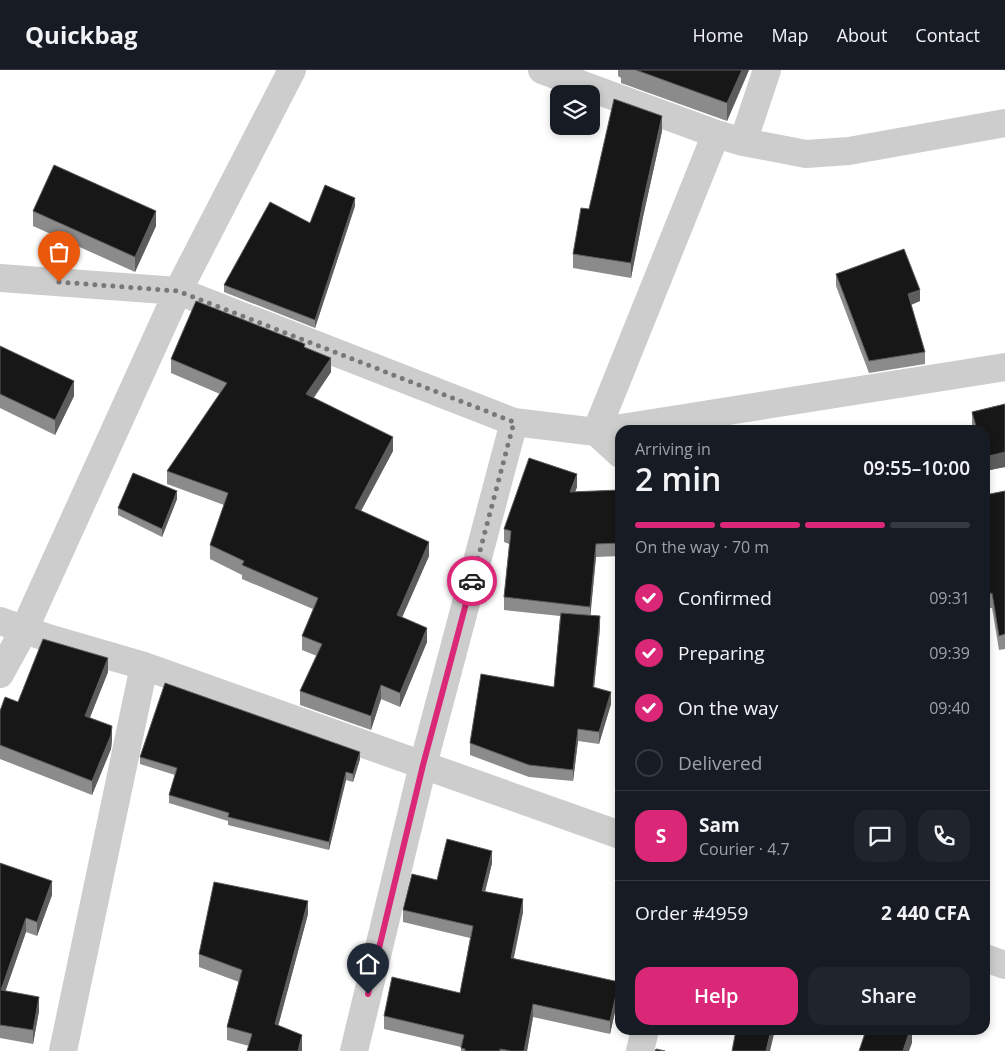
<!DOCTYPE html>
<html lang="en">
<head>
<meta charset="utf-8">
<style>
	:root { --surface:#171b24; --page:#20242c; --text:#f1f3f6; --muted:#9ea1a6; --line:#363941; --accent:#db2777 }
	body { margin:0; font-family:"Open Sans",sans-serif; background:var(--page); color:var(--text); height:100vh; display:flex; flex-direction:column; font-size:19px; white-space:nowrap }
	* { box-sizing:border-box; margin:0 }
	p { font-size:16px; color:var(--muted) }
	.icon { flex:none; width:28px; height:28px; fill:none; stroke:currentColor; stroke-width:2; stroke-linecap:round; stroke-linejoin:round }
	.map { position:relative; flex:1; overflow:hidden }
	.panel { position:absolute; left:615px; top:355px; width:375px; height:610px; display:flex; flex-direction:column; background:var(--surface); border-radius:15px; box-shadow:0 2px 8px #0003 }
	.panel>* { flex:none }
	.tools { position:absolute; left:550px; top:15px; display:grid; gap:10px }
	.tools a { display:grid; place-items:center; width:50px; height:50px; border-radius:10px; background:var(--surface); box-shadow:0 2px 8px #0003; font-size:25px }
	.pin { position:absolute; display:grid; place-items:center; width:42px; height:42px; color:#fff; margin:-51px -21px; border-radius:50% 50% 50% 0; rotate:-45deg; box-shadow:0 0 5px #0007 }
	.pin .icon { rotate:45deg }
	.courier { position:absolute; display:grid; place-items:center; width:50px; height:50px; margin:-25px; border:4px solid #db2777; border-radius:50%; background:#fff; color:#222; box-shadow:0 1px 6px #0007 }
	.overview em { font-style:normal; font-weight:600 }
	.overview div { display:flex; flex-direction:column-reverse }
	.overview { display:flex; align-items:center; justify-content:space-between; height:85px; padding:0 20px }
	h1 { font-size:32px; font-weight:600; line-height:38px }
	.bar { display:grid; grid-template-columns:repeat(4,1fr); gap:8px 5px; align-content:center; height:60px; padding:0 20px }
	.bar i { height:6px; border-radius:4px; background:var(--line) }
	.bar .on { background:var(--accent) }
	.bar p { grid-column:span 4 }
	.line { display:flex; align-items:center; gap:12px; padding:0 20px; border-top:1px solid var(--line) }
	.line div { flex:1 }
	.round { display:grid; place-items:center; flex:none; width:52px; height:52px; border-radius:15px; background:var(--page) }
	ol { padding:0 20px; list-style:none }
	li { display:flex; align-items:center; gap:15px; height:55px }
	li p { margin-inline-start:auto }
	li .icon { padding:5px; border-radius:50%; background:var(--accent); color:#fff; stroke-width:4 }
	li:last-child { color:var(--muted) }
	li i { width:28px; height:28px; border:2px solid var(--line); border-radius:50% }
	.action { display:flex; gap:10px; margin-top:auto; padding:10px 20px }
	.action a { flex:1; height:58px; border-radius:15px; background:var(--accent); color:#fff; font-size:20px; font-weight:600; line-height:58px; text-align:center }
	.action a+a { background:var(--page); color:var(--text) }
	header { display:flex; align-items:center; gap:30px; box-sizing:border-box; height:70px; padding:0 25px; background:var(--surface); border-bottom:1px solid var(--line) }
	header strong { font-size:24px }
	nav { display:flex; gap:28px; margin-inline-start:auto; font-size:18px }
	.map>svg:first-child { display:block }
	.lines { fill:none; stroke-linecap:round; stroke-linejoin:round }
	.minor { stroke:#cdcdcd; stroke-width:28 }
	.wall { fill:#8b8b8b }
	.shaded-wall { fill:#5d5d5d }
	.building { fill:#171717; stroke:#5d5d5d }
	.done { stroke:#787878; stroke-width:5; stroke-dasharray:0 9 }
	.route { stroke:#db2777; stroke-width:6 }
</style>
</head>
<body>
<header>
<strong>Quickbag</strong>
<nav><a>Home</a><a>Map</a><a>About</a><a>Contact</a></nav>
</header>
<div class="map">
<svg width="1005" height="981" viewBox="0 0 1005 981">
	<rect width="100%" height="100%" fill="#fff"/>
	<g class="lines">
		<!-- minor -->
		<path class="minor" d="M542,0L716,64L743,72L806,84L849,81L1005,53
			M743,72L767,0
			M0,208L178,221L514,352L596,362L1005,297
			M620,384L596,362L716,64
			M0,551L48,568L144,596L620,765
			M0,604L24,560L178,221L292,0
			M985,888L1005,895
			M63,981L144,596
			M354,981L423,695L514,352
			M640,981L645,960"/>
	</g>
	<!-- wall -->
	<path class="wall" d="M618,0H749L727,51L621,13V8L618,6Z
		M662,61L643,147L631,208L573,198V184L589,139Z
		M355,136L315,258L224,222V215L310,153Z
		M33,141L156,156L135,202L33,156Z
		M836,204L920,231L911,235L925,282V294L869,303L836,216Z
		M0,276L74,326L55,365L0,338Z
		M305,278L331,302L314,328L393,381L361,441L429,486L402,547L427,572L400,637L381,629L371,660L300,635V621L317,586L302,580V566L313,539L242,509V505L210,489V475L224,435L167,414V401L220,324L171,303V289Z
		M1005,334V397L985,401V360H973L972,356V342Z
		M577,417L575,422L620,420V486L596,487L590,545L600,558L594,617L611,634L599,674L578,671L573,711L529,707L470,685V673L554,617L560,546L504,540V527L509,474L504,472V459Z
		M1005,421V579L999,580L992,538H990L985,512V425Z
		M177,429L162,467L118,445V438Z
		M108,602L90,647L112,670L111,679L92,725L0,689V641L18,632Z
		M140,687L360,689L353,712L346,710L329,780L228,755V751L169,733V725L175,705L140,694Z
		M0,793L52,825L37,866L26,862L5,921L39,941L33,974L0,968Z
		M492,793L485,822L523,842L514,888L619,924L610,964L533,947L527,981H461V977L384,959V946L460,923L470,868L403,852V840L437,810Z
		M308,844L278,956L302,979L249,976L227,970V957L239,912L199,897V884Z"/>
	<!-- shaded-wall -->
	<path class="shaded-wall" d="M742,0H749L727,51V33Z
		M662,46V61L643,147L631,208V193L643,132Z
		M355,128V136L315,258V250Z
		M156,141V156L135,202V187Z
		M920,220V231L908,236V224Z
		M331,288V302L306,338V324Z
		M74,311V326L55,365V350Z
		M393,367V381L355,452V438Z
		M1005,382V397L985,401V387Z
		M577,404V417L570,435V422Z
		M177,421V429L162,467V459Z
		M429,472V486L397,559V545Z
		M596,474V487L590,550V537Z
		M600,546V558L593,628V617Z
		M427,558V572L400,637V623Z
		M108,588V602L85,660V646Z
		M381,615V629L371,660V646Z
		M611,622V634L599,674V662Z
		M112,656V670L111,679L92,725V711Z
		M578,659V671L573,711V700Z
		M360,682V689L353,712V704Z
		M346,702V710L329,780V772Z
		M492,781V793L482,834V821Z
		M52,811V825L37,866V852Z
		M523,829V842L511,900V888Z
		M308,831V844L275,968V954Z
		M26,848V862L1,934V920Z
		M619,912V924L610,964V951Z
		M39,927V941L33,974V960Z
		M533,934V947L527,981H524Z
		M771,960H775L770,981H766Z
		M910,960H912V973L909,981H903Z
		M302,965V981H298Z"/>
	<!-- building -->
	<path class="building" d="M636,0H742L727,33Z
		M614,29L662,46L643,132L631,193L573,184L581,138L589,139Z
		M54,95L156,141L135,187L33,141Z
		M325,115L355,128L315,250L224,215L270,132L310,153Z
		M904,179L920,220L908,224L925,282L869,291L836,204Z
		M196,231L305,274L304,277L331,288L306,324L393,367L355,438L429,472L397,545L427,558L400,623L381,615L371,646L300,621L322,574L302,566L318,528L242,495L244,491L210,475L228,423L167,401L227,313L171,289Z
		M0,276L74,311L55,350L0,324Z
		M1005,334V382L985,387V360H977L972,342Z
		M529,388L577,404L570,422L620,420V473L596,474L590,537L504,527L511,461L504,459Z
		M133,403L177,421L162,459L118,438Z
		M1005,421V564L999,566L992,523L990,524L985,497V425Z
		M561,543L600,546L593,617L611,622L599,662L578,659L573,700L529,695L470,673L481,604L554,617Z
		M43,569L108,588L85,646L112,656L111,665L92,711L0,675V641L5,627L18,632Z
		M165,613L360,682L353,704L346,702L329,772L228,747L229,743L169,725L177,698L140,687Z
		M447,769L492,781L482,821L523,829L511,888L619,912L610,951L533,934L524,981H511L500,979V981H465V979L461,978L464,965L384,946L392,907L460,923L473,856L403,840L412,804L437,810Z
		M0,793L52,811L37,852L26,848L1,920L39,927L33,960L0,955Z
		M214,812L308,831L275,954L302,965L298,981H247L252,964L227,957L242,900L199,884Z
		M736,960H771L766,981H732Z
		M866,960H910L903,981H859Z
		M656,979L665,981H655Z"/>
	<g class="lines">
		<!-- done -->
		<path class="done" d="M59,212L178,221L514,352L472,511"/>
		<!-- route -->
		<path class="route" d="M368,924L423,695L472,511"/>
	</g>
</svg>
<div class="tools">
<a><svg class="icon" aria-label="layers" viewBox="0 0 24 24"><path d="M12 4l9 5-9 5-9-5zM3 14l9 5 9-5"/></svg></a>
</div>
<div class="pin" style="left:59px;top:212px;background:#ea580c"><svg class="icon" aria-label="bag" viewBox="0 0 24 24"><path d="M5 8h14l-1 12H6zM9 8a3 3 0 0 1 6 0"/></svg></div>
<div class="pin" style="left:368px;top:924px;background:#1f2937"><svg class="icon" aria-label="home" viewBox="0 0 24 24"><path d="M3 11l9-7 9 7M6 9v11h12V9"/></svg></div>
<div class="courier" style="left:472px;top:511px"><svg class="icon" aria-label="car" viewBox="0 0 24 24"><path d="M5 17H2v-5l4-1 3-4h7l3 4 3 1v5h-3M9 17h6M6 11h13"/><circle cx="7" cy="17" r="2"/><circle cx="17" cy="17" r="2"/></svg></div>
<section class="panel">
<div class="overview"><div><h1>2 min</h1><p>Arriving in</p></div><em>09:55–10:00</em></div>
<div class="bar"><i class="on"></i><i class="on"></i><i class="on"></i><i></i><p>On the way · 70 m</p></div>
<ol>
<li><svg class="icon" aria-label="check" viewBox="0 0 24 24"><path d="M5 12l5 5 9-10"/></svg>Confirmed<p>09:31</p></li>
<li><svg class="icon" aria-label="check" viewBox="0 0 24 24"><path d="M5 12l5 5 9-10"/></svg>Preparing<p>09:39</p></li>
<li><svg class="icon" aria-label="check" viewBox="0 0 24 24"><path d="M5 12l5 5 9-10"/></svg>On the way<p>09:40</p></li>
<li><i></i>Delivered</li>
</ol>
<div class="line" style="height:90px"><b class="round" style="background:var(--accent);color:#fff">S</b><div><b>Sam</b><p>Courier · 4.7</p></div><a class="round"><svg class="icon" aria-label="chat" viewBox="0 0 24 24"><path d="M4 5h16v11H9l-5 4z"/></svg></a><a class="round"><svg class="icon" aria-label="phone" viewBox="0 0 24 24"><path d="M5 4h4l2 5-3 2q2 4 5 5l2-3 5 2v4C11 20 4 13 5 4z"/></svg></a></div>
<div class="line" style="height:65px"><div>Order #4959</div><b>2 440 CFA</b></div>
<div class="action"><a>Help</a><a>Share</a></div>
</section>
</div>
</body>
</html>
